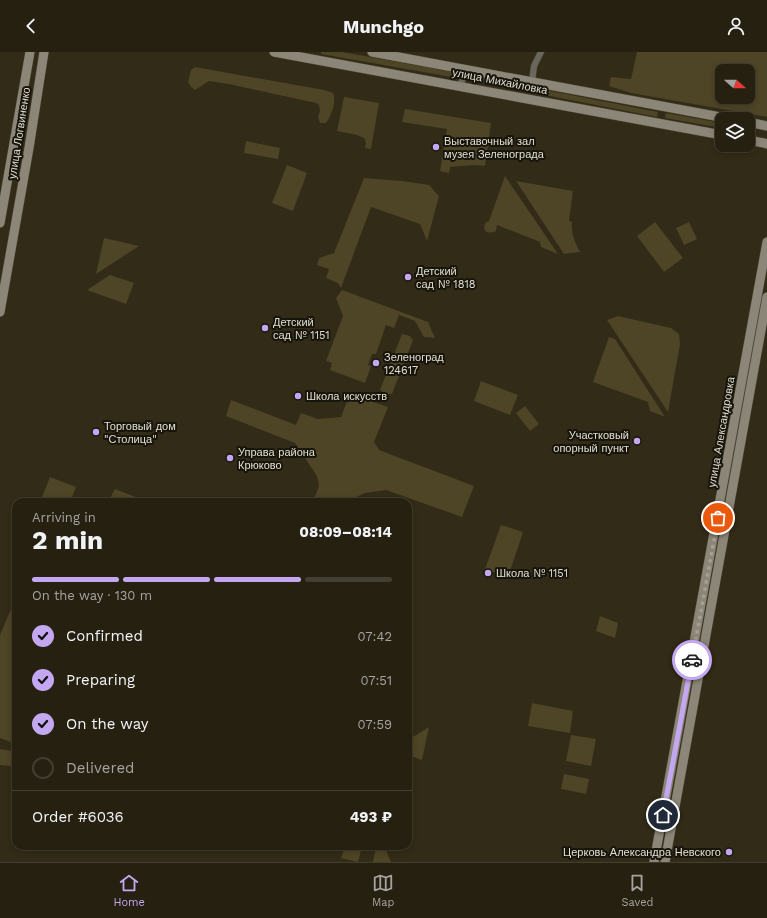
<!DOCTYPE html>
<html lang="en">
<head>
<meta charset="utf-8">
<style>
	:root { --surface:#262011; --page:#2e281a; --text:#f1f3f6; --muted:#a4a39f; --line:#423e31; --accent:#c4a7f1 }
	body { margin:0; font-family:"Work Sans",sans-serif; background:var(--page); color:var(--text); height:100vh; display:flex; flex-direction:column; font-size:15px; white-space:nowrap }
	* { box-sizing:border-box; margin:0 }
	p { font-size:13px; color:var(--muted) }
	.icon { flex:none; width:22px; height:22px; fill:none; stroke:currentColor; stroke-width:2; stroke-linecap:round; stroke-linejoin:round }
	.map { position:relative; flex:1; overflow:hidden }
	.drawer { position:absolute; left:12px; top:446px; width:400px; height:352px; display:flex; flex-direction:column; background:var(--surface); border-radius:12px; box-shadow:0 2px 6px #0003,0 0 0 1px var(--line) }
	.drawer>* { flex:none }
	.needle { width:26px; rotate:111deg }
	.tools { position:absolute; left:715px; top:12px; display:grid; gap:8px }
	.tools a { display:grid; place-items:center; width:40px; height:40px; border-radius:8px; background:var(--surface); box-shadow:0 2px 6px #0003,0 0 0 1px var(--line); font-size:20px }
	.pin { position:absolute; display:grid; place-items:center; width:34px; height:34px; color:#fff; margin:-17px; border:2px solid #fff; border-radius:50%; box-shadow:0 1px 4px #0007 }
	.courier { position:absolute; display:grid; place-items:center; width:40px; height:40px; margin:-20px; border:3px solid #c4a7f1; border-radius:50%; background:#fff; color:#222; box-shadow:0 1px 5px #0007 }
	.headline em { font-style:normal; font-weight:700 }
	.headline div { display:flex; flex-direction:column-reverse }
	.headline { display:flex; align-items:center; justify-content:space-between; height:68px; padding:0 20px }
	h1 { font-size:26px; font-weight:700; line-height:30px }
	.bar { display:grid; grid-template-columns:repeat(4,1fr); gap:6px 4px; align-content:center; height:48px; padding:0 20px }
	.bar i { height:5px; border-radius:3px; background:var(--line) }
	.bar .selected { background:var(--accent) }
	.bar p { grid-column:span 4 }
	.line { display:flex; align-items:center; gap:10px; padding:0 20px; border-top:1px solid var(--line) }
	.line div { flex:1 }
	ol { padding:0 20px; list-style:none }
	li { display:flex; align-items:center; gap:12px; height:44px }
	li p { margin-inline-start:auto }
	li .icon { padding:4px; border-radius:50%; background:var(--accent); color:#111; stroke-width:4 }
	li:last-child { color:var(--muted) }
	li i { width:22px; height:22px; border:2px solid var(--line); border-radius:50% }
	header { display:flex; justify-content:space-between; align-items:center; height:52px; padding:0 20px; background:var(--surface); font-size:18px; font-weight:700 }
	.tabs { display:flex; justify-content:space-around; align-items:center; height:56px; border-top:1px solid var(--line); background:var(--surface); font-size:11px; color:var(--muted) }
	.tabs a { display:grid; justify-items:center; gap:2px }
	.tabs .selected { color:var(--accent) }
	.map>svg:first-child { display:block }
	.green { fill:#4e4426; fill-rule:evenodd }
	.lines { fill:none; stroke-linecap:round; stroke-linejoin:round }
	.minor-casing { stroke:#4e4835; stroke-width:7 }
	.secondary-casing { stroke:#4e4835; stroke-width:10 }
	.minor { stroke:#69665c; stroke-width:6 }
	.secondary { stroke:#8b8677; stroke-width:9 }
	.done { stroke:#a49f90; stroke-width:4; stroke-dasharray:0 7.2 }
	.route { stroke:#c4a7f1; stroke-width:5 }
	.poi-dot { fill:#c4a7f1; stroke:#17140b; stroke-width:1.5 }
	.labels { text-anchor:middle; stroke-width:4; stroke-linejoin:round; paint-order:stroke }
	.street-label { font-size:11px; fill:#e2ded1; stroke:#17140b }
	.poi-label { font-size:11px; fill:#e2ded1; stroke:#17140b; text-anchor:start }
</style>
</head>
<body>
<header><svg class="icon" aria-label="back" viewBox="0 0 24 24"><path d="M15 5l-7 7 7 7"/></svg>Munchgo<svg class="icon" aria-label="person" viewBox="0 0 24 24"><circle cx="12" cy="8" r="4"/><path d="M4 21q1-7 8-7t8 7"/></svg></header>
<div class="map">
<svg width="767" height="810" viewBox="0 0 767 810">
	<rect width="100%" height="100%" fill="#322b17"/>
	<!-- green -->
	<path class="green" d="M321,0H342L458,21L459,24L457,26L321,2Z
		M637,0H767V65L631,41L609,34L611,25L631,27ZM722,19H748V45H722Z
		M195,15L324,38L333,41C337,49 331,64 326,71H320L318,65L320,59L319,53L316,51L229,32L209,29L195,38L191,35L188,30L191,18Z
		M469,23L658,60L657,65L468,28Z
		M344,45L379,51L371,97L365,96L366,91L364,86L357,83L337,79Z
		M405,57L491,71L485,114L475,113L450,115L449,121L440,119L447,77L402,70Z
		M666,61L722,71V76L665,66Z
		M246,89L280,96L278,107L244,101Z
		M287,113L307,121L293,159L272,151Z
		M505,124L558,202L541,195L540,190L497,173L496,179C488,183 482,179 485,171L489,169Z
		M364,126L402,129L429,133L439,144L427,189L420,172L371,155L341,236L338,231L326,226L329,217L317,213L319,206L334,201Z
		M516,129L573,139L569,169L572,170C571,182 575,190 580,200L564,202Z
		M655,170L683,206L664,220L637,184Z
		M689,170L697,187L684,193L676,176Z
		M104,186L139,194L96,222Z
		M110,223L134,231L126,252L87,238Z
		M342,238L428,270L435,286L424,285L415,269L399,263L394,276L386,273L376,302H372L368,313L371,314L365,331L330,318L332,311L326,309L343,264L336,246Z
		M618,264L671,276L679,282L680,292L668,360L607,268Z
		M402,282L410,284L413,288L392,342H386L380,338Z
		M609,285L615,287L665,365L650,359L648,350L593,330Z
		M481,329L518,343L510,363L474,349Z
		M350,342L388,355L374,390L379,398L474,434L462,465L386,438L365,441L354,446L352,450H313L319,434L317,424L295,391L226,364L231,348L296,373L301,361L318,367L341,365Z
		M525,354L539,372L530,379L516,361Z
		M50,425L76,435L70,450H40Z
		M115,437L138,446L137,450H108Z
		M501,473L523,480L508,525L485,517Z
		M16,545V692L0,686V583Z
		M600,564L618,571L615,586L596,579Z
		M532,651L573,659L570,681L528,674Z
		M429,675L422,708L408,703V688Z
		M571,683L596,687L591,714L566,709Z
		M0,697L12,699L11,714L0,713Z
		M564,722L589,727L586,742L561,737Z
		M345,794H362L358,810L341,806Z
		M376,794H384L391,810H373Z"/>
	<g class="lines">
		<!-- minor casing -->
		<g class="minor-casing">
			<path id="minor" d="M532,30L534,14L541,0
				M459,33C464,28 465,24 462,17"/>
		</g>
		<!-- secondary casing -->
		<g class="secondary-casing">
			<path id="secondary" d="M274,0L722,83
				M372,0L731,67
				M748,70L767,74
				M748,88L764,91L767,92
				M0,171L30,0
				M0,260L29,96L44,0
				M654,810L767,190
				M665,810L767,245"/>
		</g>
		<!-- minor -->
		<use href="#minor" class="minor"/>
		<!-- secondary -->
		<use href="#secondary" class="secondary"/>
	</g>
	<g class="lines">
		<!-- done -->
		<path class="done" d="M692,608L718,466"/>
		<!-- route -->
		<path class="route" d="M663,763L692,608"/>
	</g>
	<!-- markers -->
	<g class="poi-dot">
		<circle cx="436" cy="95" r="4"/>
		<circle cx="408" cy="225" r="4"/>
		<circle cx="265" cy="276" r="4"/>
		<circle cx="376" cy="311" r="4"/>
		<circle cx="298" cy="344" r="4"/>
		<circle cx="96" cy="380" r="4"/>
		<circle cx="637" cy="389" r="4"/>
		<circle cx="230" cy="406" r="4"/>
		<circle cx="488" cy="521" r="4"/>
		<circle cx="729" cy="800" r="4"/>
	</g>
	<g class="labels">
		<!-- street labels -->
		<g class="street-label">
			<text transform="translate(500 29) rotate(11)" y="4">улица Михайловка</text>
			<text transform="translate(19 81) rotate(-81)" y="4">улица Логвиненко</text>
			<text transform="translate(721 380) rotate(-80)" y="4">улица Александровка</text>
		</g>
		<!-- poi labels -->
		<g class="poi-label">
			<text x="444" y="93">Выставочный зал<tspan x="444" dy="13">музея Зеленограда</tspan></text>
			<text x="416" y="223">Детский<tspan x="416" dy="13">сад № 1818</tspan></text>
			<text x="273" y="274">Детский<tspan x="273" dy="13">сад № 1151</tspan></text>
			<text x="384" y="309">Зеленоград<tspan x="384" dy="13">124617</tspan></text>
			<text x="306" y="348">Школа искусств</text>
			<text x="104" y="378">Торговый дом<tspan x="104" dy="13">"Столица"</tspan></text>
			<text x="629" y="387" text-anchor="end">Участковый<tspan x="629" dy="13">опорный пункт</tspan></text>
			<text x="238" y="404">Управа района<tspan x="238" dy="13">Крюково</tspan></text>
			<text x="496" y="525">Школа № 1151</text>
			<text x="721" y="804" text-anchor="end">Церковь Александра Невского</text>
		</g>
	</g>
</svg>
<div class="tools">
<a><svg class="needle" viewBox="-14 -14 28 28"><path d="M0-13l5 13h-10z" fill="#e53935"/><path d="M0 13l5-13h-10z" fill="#a4a39f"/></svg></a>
<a><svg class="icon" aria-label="layers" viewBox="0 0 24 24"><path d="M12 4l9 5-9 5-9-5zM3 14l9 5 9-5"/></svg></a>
</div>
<div class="pin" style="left:718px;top:466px;background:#ea580c"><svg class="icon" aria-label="bag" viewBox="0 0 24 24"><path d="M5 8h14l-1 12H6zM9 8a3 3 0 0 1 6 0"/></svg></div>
<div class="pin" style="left:663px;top:763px;background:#1f2937"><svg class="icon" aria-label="home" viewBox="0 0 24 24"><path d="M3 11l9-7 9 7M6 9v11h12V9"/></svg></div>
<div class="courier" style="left:692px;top:608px"><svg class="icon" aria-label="car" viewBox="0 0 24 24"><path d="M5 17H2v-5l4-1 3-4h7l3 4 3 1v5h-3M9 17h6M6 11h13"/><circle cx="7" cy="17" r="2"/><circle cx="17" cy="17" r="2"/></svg></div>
<section class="drawer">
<div class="headline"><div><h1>2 min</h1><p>Arriving in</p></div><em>08:09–08:14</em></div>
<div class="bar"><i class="selected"></i><i class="selected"></i><i class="selected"></i><i></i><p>On the way · 130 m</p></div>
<ol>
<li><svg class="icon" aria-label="check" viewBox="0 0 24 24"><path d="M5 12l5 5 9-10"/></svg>Confirmed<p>07:42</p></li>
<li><svg class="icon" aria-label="check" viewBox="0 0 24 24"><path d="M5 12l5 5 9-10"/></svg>Preparing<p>07:51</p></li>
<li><svg class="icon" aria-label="check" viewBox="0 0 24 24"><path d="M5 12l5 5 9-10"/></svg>On the way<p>07:59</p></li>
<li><i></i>Delivered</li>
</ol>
<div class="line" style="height:52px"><div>Order #6036</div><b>493 ₽</b></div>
</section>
</div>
<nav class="tabs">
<a class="selected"><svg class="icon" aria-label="home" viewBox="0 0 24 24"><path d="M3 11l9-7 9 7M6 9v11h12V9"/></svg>Home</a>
<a><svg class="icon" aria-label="map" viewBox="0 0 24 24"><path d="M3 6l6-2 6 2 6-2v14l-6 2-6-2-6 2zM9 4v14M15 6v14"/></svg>Map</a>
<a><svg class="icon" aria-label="saved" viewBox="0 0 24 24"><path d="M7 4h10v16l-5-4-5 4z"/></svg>Saved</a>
</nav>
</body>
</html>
